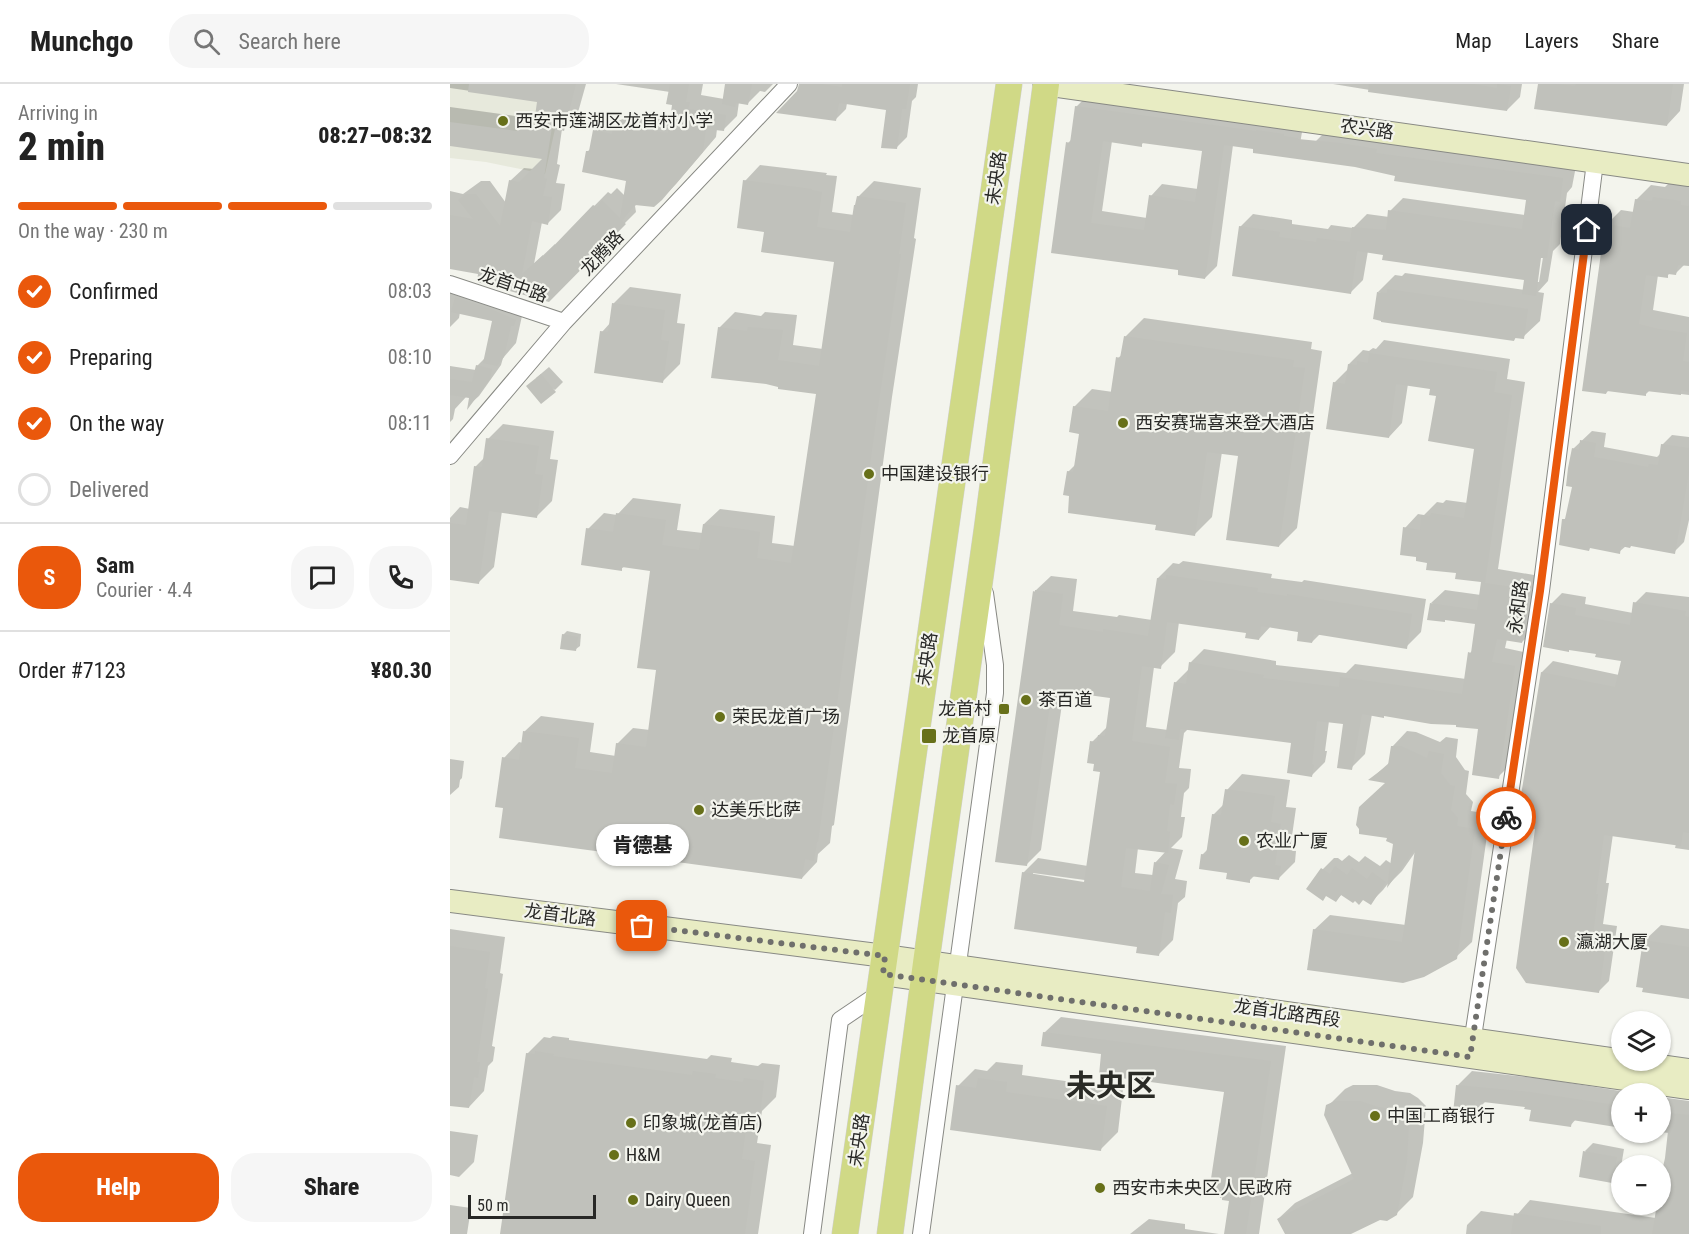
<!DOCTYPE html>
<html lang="en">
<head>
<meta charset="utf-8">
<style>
	:root { --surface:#fff; --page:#f6f6f6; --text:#222; --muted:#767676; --line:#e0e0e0; --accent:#ea580c }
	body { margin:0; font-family:"Roboto Condensed","Noto Sans SC",sans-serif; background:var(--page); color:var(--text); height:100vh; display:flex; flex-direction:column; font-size:22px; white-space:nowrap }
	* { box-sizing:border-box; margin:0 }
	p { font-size:20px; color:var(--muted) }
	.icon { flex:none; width:33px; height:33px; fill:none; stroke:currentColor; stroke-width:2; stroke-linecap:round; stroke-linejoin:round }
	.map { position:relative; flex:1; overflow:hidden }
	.side { display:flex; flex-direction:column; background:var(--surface); width:450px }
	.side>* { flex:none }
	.fabs { position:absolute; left:1161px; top:927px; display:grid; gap:12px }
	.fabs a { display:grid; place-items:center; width:60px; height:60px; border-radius:50%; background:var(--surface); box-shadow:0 2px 4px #0004; font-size:30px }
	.scale { position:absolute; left:18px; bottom:15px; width:128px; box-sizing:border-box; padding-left:6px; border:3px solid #282826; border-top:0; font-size:16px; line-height:21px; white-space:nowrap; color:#282826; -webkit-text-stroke:4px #f3f4ed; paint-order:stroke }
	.pin { position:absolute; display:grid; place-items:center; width:51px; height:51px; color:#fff; margin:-26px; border-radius:12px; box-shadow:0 3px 9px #0006 }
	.courier { position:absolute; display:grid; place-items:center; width:60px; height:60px; margin:-30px; border:4px solid #ea580c; border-radius:50%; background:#fff; color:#222; box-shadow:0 2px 8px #0007 }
	.bubble { position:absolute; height:42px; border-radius:21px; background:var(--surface); box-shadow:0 2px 4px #0004; font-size:20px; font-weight:800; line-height:42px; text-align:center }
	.overview em { font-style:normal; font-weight:800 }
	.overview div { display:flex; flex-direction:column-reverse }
	.overview { display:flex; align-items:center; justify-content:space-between; height:102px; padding:0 18px }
	h1 { font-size:39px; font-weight:800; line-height:45px }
	.bar { display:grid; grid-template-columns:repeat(4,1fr); gap:9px 6px; align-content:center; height:72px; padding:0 18px }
	.bar i { height:8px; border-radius:4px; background:var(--line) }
	.bar .active { background:var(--accent) }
	.bar p { grid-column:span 4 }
	.line { display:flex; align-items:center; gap:15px; padding:0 18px; border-top:2px solid var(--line) }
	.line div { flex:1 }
	.round { display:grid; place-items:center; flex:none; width:63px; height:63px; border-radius:24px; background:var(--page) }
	ol { padding:0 18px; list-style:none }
	li { display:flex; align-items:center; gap:18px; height:66px }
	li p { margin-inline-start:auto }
	li .icon { padding:6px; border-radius:50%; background:var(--accent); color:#fff; stroke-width:4 }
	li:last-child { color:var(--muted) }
	li i { width:33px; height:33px; border:3px solid var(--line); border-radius:50% }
	.button { display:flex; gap:12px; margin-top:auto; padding:12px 18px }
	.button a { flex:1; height:69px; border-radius:24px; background:var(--accent); color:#fff; font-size:24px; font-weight:800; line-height:69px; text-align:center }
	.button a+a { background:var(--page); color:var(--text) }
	header { display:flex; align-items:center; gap:36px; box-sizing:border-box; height:84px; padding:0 30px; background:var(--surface); border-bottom:2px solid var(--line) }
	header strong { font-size:28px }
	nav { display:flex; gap:33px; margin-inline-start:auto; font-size:21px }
	.search { width:420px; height:54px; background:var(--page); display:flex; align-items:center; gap:15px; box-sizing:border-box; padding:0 21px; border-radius:24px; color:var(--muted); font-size:22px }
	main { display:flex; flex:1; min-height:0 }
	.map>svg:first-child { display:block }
	.built { fill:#e7e9dc }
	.shadow { fill:#0003; fill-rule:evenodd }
	.building { fill:#c0c1bb; fill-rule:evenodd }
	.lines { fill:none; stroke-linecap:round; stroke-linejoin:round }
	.street-casing { stroke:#888984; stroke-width:18 }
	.secondary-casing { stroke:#888984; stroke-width:24 }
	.primary-casing { stroke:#d0d0cf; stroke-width:27 }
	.street { stroke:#fff; stroke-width:16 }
	.secondary { stroke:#e8ecc3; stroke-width:22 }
	.primary { stroke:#d0d986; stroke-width:26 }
	.done { stroke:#6f6f6c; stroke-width:6; stroke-dasharray:0 10.8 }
	.route { stroke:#ea580c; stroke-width:8 }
	.poi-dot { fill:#677019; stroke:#f3f4ed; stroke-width:2 }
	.labels { text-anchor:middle; stroke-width:4.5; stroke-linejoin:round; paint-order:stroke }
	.poi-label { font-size:18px; fill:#282826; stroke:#f3f4ed; text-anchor:start }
	.street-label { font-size:18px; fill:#282826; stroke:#f3f4ed }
	.town-label { font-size:30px; font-weight:bold; fill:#2a2b26; stroke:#f3f4ed }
</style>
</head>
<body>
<header>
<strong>Munchgo</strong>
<div class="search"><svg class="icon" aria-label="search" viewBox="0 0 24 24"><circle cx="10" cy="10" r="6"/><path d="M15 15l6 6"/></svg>Search here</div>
<nav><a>Map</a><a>Layers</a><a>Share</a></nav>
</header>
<main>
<section class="side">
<div class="overview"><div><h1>2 min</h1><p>Arriving in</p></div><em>08:27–08:32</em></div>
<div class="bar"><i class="active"></i><i class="active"></i><i class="active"></i><i></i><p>On the way · 230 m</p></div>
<ol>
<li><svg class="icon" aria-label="check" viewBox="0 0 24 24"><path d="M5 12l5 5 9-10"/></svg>Confirmed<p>08:03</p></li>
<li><svg class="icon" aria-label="check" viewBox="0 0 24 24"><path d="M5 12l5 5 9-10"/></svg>Preparing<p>08:10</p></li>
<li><svg class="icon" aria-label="check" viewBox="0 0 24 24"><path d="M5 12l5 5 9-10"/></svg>On the way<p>08:11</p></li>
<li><i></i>Delivered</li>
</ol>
<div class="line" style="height:108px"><b class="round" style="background:var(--accent);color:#fff">S</b><div><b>Sam</b><p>Courier · 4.4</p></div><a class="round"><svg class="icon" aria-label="chat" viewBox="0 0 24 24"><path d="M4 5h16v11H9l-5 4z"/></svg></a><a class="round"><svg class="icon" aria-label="phone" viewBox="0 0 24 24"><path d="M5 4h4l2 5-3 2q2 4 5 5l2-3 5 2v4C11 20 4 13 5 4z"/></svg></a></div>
<div class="line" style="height:78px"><div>Order #7123</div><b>¥80.30</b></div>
<div class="button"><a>Help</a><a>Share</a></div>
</section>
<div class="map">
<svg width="1239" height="1150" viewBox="0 0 1239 1150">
	<rect width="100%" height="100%" fill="#f3f4ed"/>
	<!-- built -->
	<path class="built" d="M0,0H115L95,90L36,78L0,74Z"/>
	<!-- shadow -->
	<path class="shadow" d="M0,0H136L127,32L112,45L107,80L110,81L106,99L115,100L111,126L98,139L92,138L84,180L105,160V162L158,108L161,110L167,104L175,112L178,95L138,67L142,64L145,47L158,33L171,36L178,29L221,35L224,20L220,8L166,0H253L251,11L274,15L277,0H323L315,8L310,7L298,19L289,18L287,32L273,46L267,45L266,53L226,100L204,122L187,120L185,122L186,128L98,216L30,189L0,183V107L13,110L31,97H40L56,119L60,97L74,84L84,85L95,74L0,60V23L80,34L83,31L86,32L88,17L0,4Z
		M351,0H468L466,13L462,17L457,53L446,64L438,25L397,19L396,25L385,36L348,8Z
		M883,0H1072L1070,13L1057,26L969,14Z
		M1089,0H1234L1230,27L1217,41Z
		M638,11L853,42L850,60L805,64L783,61L767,182L755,194L730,185L602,168L618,59L622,55L626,23ZM662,57L691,61L695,57L754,66L748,105L712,100L701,112L697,134L652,127Z
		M878,45L1126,82L1122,103L1117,109L1110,160L1103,167L1098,197L1088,208L1094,209L1090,237L1073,253L1067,252L1064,256L928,208L945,191L952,192L955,189L1075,206L1076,195L918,167L913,196L900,209L790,143L803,130L842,136V140L878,145L881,141L903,144L917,130L939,133L940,127L953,114L1075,131L1078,115L946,90L865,58ZM1091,166L1094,167L1089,198H1086Z
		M310,81L377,89L376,91L387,92L382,128L404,131L408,113L424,97L471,104L464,154L466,155L442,313L384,741L382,742L380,759L368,770L367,778L352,794L55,723L54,674L69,658L73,659L75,647L91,632L144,639L140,668L166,672L167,660L183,644L200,646L208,585L202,486L175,482L171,485L138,445L154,429L167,431L183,414L231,420L227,446L253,449L254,440L270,425L325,432L322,459L345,462L367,309L269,244L285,228L311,232L315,228L347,231L343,261L373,265L386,177L316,147L295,97Z
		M1219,99L1239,102V181L1235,180L1226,189H1220L1217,192L1208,191L1203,226L1239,233V311L1200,306L1195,311L1159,306L1156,309V141L1171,126L1184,128L1186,116L1201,101L1215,103Z
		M0,197L72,232L66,259L53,274L51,281L29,312L19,321L21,312L16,313L5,325L3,335L0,338V282L26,286L27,282L35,274L43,236L10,228L9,234L0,243Z
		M180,203L231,210L227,239L235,240L230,280L213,297L152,248L161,238L164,219Z
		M694,234L862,258L861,265L872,267L847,444L829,462L790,371L772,368L762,433L744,451L708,440L621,411L618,388L626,380L630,348L624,323L642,305L663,308L668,274L673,270L676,252Z
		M934,256L1060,275L1057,295L1075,298L1048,485L1090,492L1086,544L1072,558L1057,555L1055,564L1078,569L1062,679L1048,693L1030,644L1008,639L935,631L922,630L915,670L901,684L895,639L879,637L875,667H877L875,678L861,692L843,658L739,644L734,649L729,684L741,685L739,704L734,709L731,733H735L732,753L721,764L733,766L725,795L737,797L735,813L728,819L723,856L708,871L688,862L573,789L588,774L638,782L651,687L642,658L657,643L662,612L614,606L591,766L576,781L584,508L601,492L627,495L623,527L667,533L669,531L702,536L708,494L723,479L729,480L733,477L822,490L821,494L852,498L854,496L976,515L971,548L956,563L870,550L862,558L850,547L821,542L809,555L797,548L729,538L725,568L710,583H704L696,643L718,646L725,599L739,585L740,579L754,565L826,577V581L896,589L905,580L1016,595L1020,569L1023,566L1027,539L981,519L995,506L1031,511L1033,497L978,477L955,444L968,430L974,431L987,418L993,419L996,416L1018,419L1026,363L981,303L958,300L952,339L939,353L884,299L898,285L899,280L913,266L919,267L923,264L926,265ZM688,764L716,767L705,779L703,791L685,789ZM583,789L642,797L641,800L583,792Z
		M99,283L113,298L105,306L86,294Z
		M53,340L104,347L100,375L108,376L102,417L87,432L52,427L44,483L29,498L0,494V434L10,423L20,425L26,382L35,373L38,355Z
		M1142,347L1156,349L1154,363L1207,373L1210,370L1212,361L1222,351L1239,353V436L1234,458L1224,468L1182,460L1176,462L1169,468L1114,436L1118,432L1123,401V365Z
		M1196,508L1239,513V766L1225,764L1226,760L1163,750L1156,799H1159L1153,840L1167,842L1159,897L1148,908L1087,744L1092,588L1103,577L1169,591L1173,576L1147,568L1101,520L1112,509L1136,513L1135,520L1183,529L1185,519Z
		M117,547L131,550L130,562L126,565L113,551Z
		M957,647L966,648L990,658L996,653L1008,655L1006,673L1015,686L1019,687L1016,710L1023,718L1021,727L1040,730L1022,858L1006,873L864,846L880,831L956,841L966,767L952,787L939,800L940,797L933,806L920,819L913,814L892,810L886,816L871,787L884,774H888L892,777L899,771L909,778L915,772L930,782L936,776L942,780L945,759L937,698L921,695L940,678L942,663Z
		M0,675L14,677L12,694L10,696L9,703L0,711Z
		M792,690L840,696L836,723L846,724L840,766L846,767L845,778L829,794L805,791L799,797L779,788L752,771L758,765L763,731L775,719L777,706Z
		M1211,841L1239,845V913L1194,857Z
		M0,845L55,853L50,889L53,890L42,962L45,963L43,977L38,982L34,1007L19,1023L0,1020Z
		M611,933L836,962L809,1150H776L781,1115L775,1006L594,949Z
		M103,952L119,954V956L257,975L261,971L282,974L281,978L308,982L312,979L330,981L326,1013L312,1027L307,1059L321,1061L308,1150H52L77,970L94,953L100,954Z
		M546,978L573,981L572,991L673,1005L668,1048L651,1065L508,1002L525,985L537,987Z
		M1022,987L1095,995L1189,1010H1172V1042L1126,1035L1120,1042L1076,1022L1036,1017L1023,1030L1008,1001Z
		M903,1001H927L945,1007L960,1009L968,1014L976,1022L973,1059L963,1113L946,1130L929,1134L898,1150H836L828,1135L845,1119L903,1089L878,1022L895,1005Z
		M1210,1013L1239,1017V1150H1016L1017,1141L1031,1127L1066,1132L1080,1116L1206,1134L1210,1120L1219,1049L1210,1048Z
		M0,1047L28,1051L24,1078L9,1093L0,1091Z
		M1143,1059L1174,1065L1170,1089L1162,1097L1135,1067Z
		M0,1121L21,1124L17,1150H0Z
		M699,1135L735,1140V1145L769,1150H680Z"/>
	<!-- building -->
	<path class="building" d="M19,0H126L114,47L102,43L94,94L97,95L93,112L102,113L98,141L82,137L72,190L93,171V173L143,121L147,123L152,116L170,134L176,97L132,88L136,67H139L143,46L162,50L163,42L218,49L222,21L216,20L220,0H239L236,18H240L238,25L276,31L274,47L256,45L253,68L212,116L204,123L185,121L172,137L176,140L99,218L27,198L28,190L0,185V131L23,135L8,116L16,110H26L50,142L59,96L69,98L92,75L0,62V38L67,47L68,44L83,46L87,18L18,8Z
		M275,0H302L298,21L286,19L285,23L272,20Z
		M349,0H371L392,3V0H460L456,25H452L447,65L431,64L436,26L389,19L386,37L326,29L347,7Z
		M919,0H1023L1047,4V0L1061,2L1057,27L918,8Z
		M1088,0H1106L1125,2L1126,0H1223L1217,42L1084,25Z
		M625,22L806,47V46L834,50V52L848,54V55L890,59L927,65L926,69L1113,94L1110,118L1105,117L1097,174H1091L1086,212L1072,210L1074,196L932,176L933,171L907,167L901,210L782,192L789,142L830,148L829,153L866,158L867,154L900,158L902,143L936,146L938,126L1072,145L1076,116L944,97L945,92L905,83L803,69V65L774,61L755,195L728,191V186L601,169L616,58L620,59ZM653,57L692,63V59L752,67L745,118L699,111L694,146L641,139Z
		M293,96L362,105V106L372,108L367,143L400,148L404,121H405L407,112L456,119L449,170H451L427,330L368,758H367L364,777L355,775L352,795L49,754L53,724L45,723L52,673L69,676L73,647L129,654L125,684L162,689L166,659L196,663L206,586L187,584L200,487L172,483V487L131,481L136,444L163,448L166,429L216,436L212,461L249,466L253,440L293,445L310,448L307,474L341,479L366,310L328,305V303L316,300L261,294L268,243L297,247L298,243L333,246L328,276L369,282L384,178L311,168L314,148L287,144Z
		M1203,113L1231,117V121L1239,122V182L1228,181L1226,191L1218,190V194L1196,191L1189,240L1209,245L1237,249L1233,277L1239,278V308L1231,306V311L1196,307V312L1157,307L1156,310L1132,307L1155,140L1180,144L1185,115L1202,117Z
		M937,205L1078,225L1074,255L1065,254L1064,257L931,238V237L923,235L927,208L937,209Z
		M5,213L41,225L66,236L64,242H61L54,273L47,282L33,279L42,237L1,228Z
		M162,219L215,226L211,256L219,257L213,299L144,289L150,247L158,248Z
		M674,252L844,276L843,283L855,284L829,463L776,456L788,372L757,368L745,452L705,446L706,441L618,429L619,412L613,411L617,387L623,388L624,383L629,350L619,348L623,322L658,327L666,273L670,274Z
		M919,269L1047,288L1044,308L1062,311L1035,499L1077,505L1076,515H1079L1072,559L1047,555L1042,578L1065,582L1049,695L1022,691L1028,645L1006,643V641L981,640L934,632V634L912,630L902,686L887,684L893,640L867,637L862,680L864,681L862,693L837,689L841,659L730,645L729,656L715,654L724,598L736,600L739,578L814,591L813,594L889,603L890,593L1012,610L1018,568L1021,569L1025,540L995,536V538L977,536L980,519L1027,526L1031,498L1005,495L1006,489L976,486L977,479L966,477V473L950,471L953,443L970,446L971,431L980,432L981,429L1014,434L1024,365L978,357L986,312L979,311L980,305L946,300L939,354L876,345L883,298L895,300L898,280L907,281V277L918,279Z
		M26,281L42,285L40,295L17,326L19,314L0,311V295L22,298Z
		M91,290L106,308L91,320L76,302Z
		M36,354L89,362L85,390L93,391L87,434L39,427L29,500L0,496V439L16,441L24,382L32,383Z
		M1130,356L1146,359L1144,373L1198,383L1199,380L1208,381L1211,360L1239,364V388L1225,470L1181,462L1180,464L1171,462L1170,470L1140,464L1139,467L1109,461L1112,435H1115L1122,403L1116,402L1118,384L1122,364L1129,366Z
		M716,491L808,504L807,508L837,512V510L962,530L957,565L864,550L862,559L847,557L848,548L811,542L809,556L795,554L796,549L717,538L711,585L692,582L682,657L720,663L715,699L727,700L724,721L720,720L717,747L720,748L718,769L676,764L671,803L700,807L704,778L719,781L711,810L723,811L721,829L715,828L709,872L686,869L687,863L564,845L572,788L634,798L650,688L643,687L644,680L637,679L640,657L647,658L648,651L655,652L660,614L602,606L577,782L545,778L583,507L585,508V506L613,510L609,541L653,548V545L698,552L707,494L716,495Z
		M1183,518L1236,527L1235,532L1239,533V749L1233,748L1231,762L1154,751L1146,810H1148L1143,851L1157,853L1149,909L1076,899L1066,884L1085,745L1066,742L1091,588L1165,603L1171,577L1145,573L1146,570L1119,566V568L1093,563L1100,519L1126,524L1125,531L1180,541Z
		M112,550L128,553L126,567L110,565Z
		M941,662H951L977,674L979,667L994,670L991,689L1000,701L1005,702L1001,726L1008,734L1007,742L1025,745L1007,875L974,893L953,899L857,886L863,845L952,858L965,765L937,804L943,760L936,757L937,754L909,750V745L906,741L909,723L935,699L918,696L938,681Z
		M775,705L825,712L821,738L831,740L825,781L831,782L829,796L800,792V799L776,795L777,789L749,785L751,770L756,771L762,730L771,731Z
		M885,782L897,791L902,784L917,795L922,788L936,798L921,821L913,816L909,821L905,817L903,819L891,811L886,818L876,812L873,817L856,805L871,784L880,790Z
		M1193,856L1239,863V915L1192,908L1193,904L1186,903Z
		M0,862L40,868L35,904L38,905L27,978H30L28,994L24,993L19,1024L0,1022Z
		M593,948L821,977L796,1150H774L779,1117L772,1116V1114H770V1110L759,1108L774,1008L649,991L651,970L591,962Z
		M85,967L104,970L103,972L242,991L243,987L266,990L265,994L293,998L294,994L314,997L310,1031L298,1030L292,1075L305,1077L295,1150H50L76,969L85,970Z
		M528,994L557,998L556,1008L657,1022L651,1067L500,1046L506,1001L526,1004Z
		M1006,1001L1080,1008L1172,1022V1044L1122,1036L1121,1043L1079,1037L1081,1026L1074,1025L1075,1023L1025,1017L1024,1031L1003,1029Z
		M885,1017H910L928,1023L943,1025L952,1030L959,1039L957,1077L947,1131L937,1137L930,1136L901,1150H835L827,1135L904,1095L874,1031L876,1021Z
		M1220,1029L1239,1031V1150H1202L1207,1120H1210V1096L1215,1074Z
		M1133,1067L1167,1073L1162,1099L1129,1093Z
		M1064,1129L1151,1142V1150H1061Z"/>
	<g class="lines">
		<!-- street casing -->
		<g class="street-casing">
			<path id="street" d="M0,200L114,238
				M0,372L114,238L339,0
				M1021,966L1091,507L1145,78
				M362,1150L390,936L430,909
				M471,1150L545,609V581L535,509"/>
		</g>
		<!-- secondary casing -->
		<g class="secondary-casing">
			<path id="secondary" d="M594,0L1239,91
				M0,817L435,872L1239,986
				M433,890L1239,1004"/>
		</g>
		<!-- primary casing -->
		<g class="primary-casing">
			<path id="primary" d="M395,1150L559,0
				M440,1150L476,879L537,445L596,0"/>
		</g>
		<!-- street -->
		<use href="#street" class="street"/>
		<!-- secondary -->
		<use href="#secondary" class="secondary"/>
		<!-- primary -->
		<use href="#primary" class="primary"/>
	</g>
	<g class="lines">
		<!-- done -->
		<path class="done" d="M192,842L435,872L433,890L1020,973L1056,733"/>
		<!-- route -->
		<path class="route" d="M1056,733L1090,507L1137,146"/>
	</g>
	<!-- markers -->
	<g class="poi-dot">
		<circle cx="53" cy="37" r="6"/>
		<circle cx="673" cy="339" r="6"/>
		<circle cx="419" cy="390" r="6"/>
		<circle cx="576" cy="616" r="6"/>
		<rect x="548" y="619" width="12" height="12" rx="3"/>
		<circle cx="270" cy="633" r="6"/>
		<rect x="471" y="644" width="16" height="16" rx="3"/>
		<circle cx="249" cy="726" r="6"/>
		<circle cx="794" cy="757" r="6"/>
		<circle cx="1114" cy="858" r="6"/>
		<circle cx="925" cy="1032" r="6"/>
		<circle cx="181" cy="1039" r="6"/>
		<circle cx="164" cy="1071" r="6"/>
		<circle cx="650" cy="1104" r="6"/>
		<circle cx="183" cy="1116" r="6"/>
	</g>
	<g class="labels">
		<!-- poi labels -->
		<g class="poi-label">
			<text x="65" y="43">西安市莲湖区龙首村小学</text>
			<text x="685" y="345">西安赛瑞喜来登大酒店</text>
			<text x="431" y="396">中国建设银行</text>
			<text x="588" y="622">茶百道</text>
			<text x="542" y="631" text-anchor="end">龙首村</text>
			<text x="282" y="639">荣民龙首广场</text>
			<text x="492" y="658">龙首原</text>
			<text x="261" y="732">达美乐比萨</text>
			<text x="806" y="763">农业广厦</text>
			<text x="1126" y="864">瀛湖大厦</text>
			<text x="937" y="1038">中国工商银行</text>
			<text x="193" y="1045">印象城(龙首店)</text>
			<text x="176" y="1077">H&amp;M</text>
			<text x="662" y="1110">西安市未央区人民政府</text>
			<text x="195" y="1122">Dairy Queen</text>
		</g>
		<!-- street labels -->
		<g class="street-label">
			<text transform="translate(917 45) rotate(8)" y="6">农兴路</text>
			<text transform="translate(546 94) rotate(-82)" y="6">未央路</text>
			<text transform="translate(152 169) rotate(-47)" y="6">龙腾路</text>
			<text transform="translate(63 201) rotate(19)" y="6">龙首中路</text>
			<text transform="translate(1068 523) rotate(-82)" y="6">永和路</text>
			<text transform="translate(477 575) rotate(-82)" y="6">未央路</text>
			<text transform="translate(110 831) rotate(7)" y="6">龙首北路</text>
			<text transform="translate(837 929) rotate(8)" y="6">龙首北路西段</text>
			<text transform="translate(409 1056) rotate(-82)" y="6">未央路</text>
		</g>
		<!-- town labels -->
		<g class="town-label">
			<text x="661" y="1012">未央区</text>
		</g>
	</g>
</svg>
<div class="fabs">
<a><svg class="icon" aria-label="layers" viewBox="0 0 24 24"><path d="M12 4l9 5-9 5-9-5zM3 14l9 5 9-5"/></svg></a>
<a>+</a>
<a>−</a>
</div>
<div class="scale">50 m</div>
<div class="pin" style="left:192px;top:842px;background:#ea580c"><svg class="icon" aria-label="bag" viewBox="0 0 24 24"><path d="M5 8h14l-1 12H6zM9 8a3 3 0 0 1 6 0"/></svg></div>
<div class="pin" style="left:1137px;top:146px;background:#1f2937"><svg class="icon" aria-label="home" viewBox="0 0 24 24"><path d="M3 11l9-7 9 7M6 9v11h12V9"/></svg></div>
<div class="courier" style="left:1056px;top:733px"><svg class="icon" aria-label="bike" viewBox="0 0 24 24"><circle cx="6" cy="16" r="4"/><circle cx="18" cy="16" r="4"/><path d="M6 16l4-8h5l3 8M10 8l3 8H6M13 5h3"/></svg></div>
<div class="bubble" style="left:146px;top:740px;width:93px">肯德基</div>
</div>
</main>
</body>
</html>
